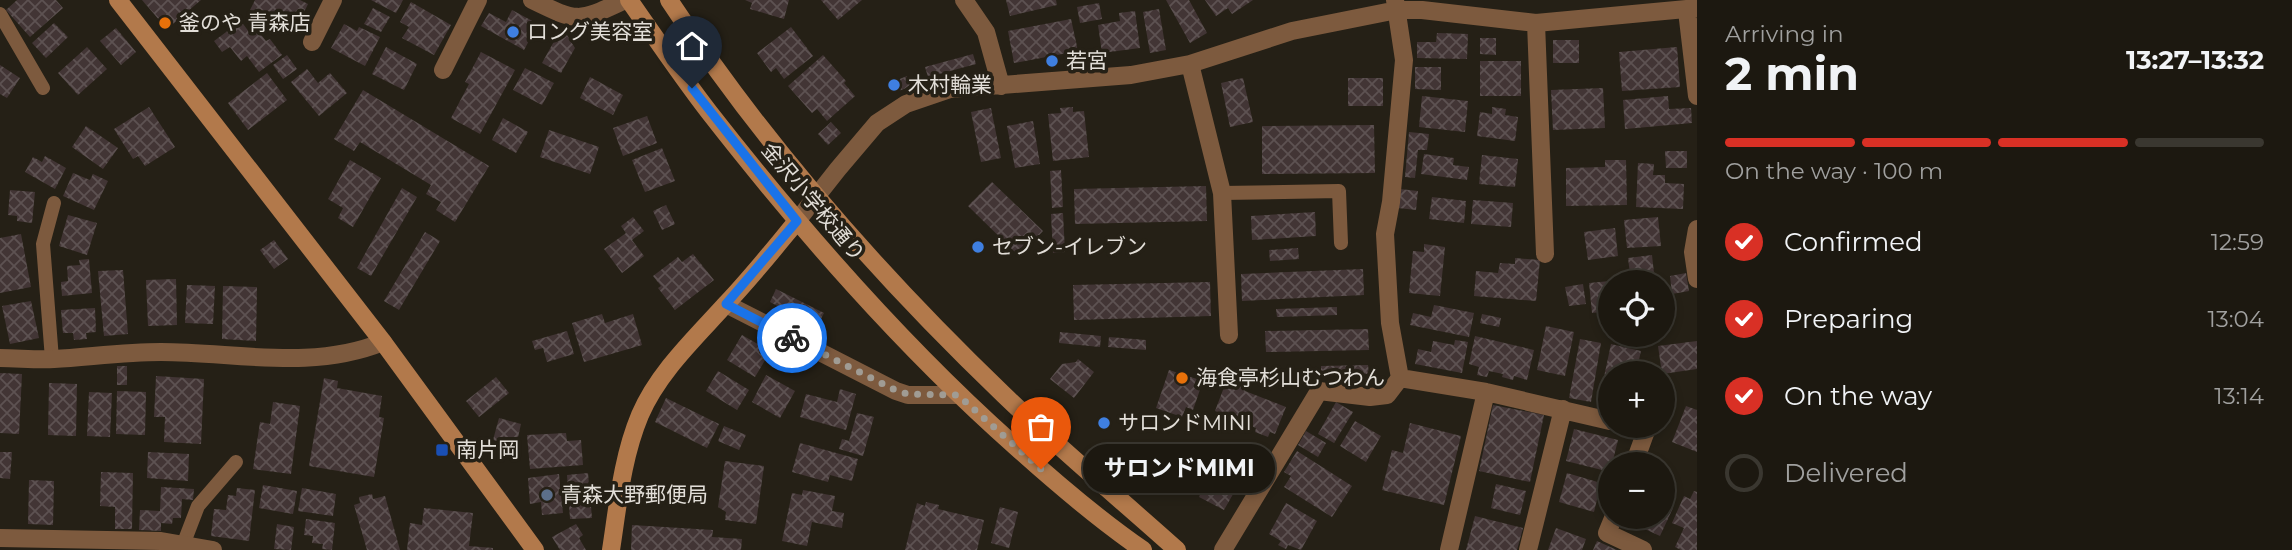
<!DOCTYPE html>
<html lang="en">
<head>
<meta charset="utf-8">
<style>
	:root { --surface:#1c1810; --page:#252119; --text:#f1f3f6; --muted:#a0a09f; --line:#3a3730; --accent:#d93025 }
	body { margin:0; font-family:Montserrat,"Noto Sans JP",sans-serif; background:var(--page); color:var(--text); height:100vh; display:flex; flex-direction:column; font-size:26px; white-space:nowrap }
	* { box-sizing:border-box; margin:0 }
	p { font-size:23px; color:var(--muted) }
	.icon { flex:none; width:38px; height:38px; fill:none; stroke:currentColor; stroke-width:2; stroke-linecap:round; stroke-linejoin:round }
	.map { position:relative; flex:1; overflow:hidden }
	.sheet { display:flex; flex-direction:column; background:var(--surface); width:595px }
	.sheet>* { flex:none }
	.buttons { position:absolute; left:1598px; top:270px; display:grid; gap:14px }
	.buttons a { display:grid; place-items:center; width:77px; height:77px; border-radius:50%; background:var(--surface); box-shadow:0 4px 10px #0003,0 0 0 2px var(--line); font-size:35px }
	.pin { position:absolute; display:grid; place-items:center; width:60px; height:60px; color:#fff; margin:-72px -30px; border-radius:50% 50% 50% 0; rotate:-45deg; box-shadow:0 0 7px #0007 }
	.pin .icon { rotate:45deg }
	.courier { position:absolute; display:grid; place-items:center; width:70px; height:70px; margin:-35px; border:5px solid #1a73e8; border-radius:50%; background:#fff; color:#222; box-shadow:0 2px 9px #0007 }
	.bubble { position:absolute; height:49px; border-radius:24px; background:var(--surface); box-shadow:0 4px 10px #0003,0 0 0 2px var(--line); font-size:23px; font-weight:700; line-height:49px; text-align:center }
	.overview em { font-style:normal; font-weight:700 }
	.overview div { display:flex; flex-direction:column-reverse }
	.overview { display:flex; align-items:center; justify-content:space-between; height:119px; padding:0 28px }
	h1 { font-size:46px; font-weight:700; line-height:52px }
	.bar { display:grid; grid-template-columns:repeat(4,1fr); gap:10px 7px; align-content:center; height:84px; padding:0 28px }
	.bar i { height:9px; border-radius:5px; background:var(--line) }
	.bar .active { background:var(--accent) }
	.bar p { grid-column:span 4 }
	ol { padding:0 28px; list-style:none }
	li { display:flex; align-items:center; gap:21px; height:77px }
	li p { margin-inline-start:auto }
	li .icon { padding:7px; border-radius:50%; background:var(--accent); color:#fff; stroke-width:4 }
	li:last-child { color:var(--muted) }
	li i { width:38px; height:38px; border:4px solid var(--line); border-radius:50% }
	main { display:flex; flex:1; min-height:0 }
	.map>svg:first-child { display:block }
	.building { fill:url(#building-cross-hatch) }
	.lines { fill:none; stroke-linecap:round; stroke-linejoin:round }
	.lane { stroke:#7d5a3e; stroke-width:14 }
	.street { stroke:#7d5a3e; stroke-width:18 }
	.secondary { stroke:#b2794b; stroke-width:18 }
	.done { stroke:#a09c94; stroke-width:7; stroke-dasharray:0 12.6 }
	.route { stroke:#1a73e8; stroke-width:9 }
	.food-dot { fill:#e8710a; stroke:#252016; stroke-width:2.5 }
	.shop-dot { fill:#3f7fe0; stroke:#252016; stroke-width:2.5 }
	.transit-dot { fill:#1a4fb4; stroke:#252016; stroke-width:2.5 }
	.service-dot { fill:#5c6f8a; stroke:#252016; stroke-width:2.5 }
	.labels { text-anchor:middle; stroke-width:7; stroke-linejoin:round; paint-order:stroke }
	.poi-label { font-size:21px; fill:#e2ded8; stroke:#252016; text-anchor:start }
	.street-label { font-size:21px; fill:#e2ded8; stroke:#252016 }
</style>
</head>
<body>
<main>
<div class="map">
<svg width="1697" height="550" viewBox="0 0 1697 550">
	<defs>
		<pattern id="building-cross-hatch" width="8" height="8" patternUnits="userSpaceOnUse" patternTransform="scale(1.75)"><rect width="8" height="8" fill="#423535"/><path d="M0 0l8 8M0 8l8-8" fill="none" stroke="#5d5252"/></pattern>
	</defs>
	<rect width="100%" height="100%" fill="#252016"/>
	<!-- building -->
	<path class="building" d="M17,0H56L63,8L30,37L6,10Z
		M142,0H201L167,29Z
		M255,0H300L308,4L294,33L250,10Z
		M371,0H403L396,13Z
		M745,0H789L784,19L750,9L752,3Z
		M821,0H862L838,20Z
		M1006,0H1056L1057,5L1010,16Z
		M1166,0H1189L1207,33L1190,43Z
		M1205,0H1253L1232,14L1228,8L1216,16Z
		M411,2L451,25L434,55L402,38L409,27L400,22Z
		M1099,3L1102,19L1080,23L1077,7Z
		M373,8L390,17L381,32L364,24Z
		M1159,9L1166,50L1150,53L1143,12Z
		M512,10L538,24L524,50L481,26L489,13L506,22Z
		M1135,11L1140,48L1102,53L1098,25L1120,21L1119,13Z
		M1071,19L1078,51L1014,63L1008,31Z
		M241,21L249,32L255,27L266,41L270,39L282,55L259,72L247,56L241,61L230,47L222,52L214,41Z
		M54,23L68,37L46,58L32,43Z
		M344,24L357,31L359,27L380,37L365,66L331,48Z
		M562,27L575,48L561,73L542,63Z
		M791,27L813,56L784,79L776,68L771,72L757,53Z
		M116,28L136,52L121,65L100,41Z
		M1437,33L1468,34L1467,59L1417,58V42H1436Z
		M1480,38H1496V55L1480,54Z
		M1553,40H1579V63H1553Z
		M87,47L107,69L78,95L58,73Z
		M386,47L417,64L404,90L372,74Z
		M1677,47L1680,87L1622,91L1619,52Z
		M481,52L515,70L480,134L451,118L469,84L465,82Z
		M973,54L976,64L928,77L925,67Z
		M287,55L297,69L283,79L273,65Z
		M823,55L846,81L844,83L855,96L827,121L817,109L812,113L788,86Z
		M1480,61H1521V96H1480Z
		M0,65L20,78L7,98L0,94Z
		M1415,67H1441V90L1415,89Z
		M525,68L554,83L542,105L513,90Z
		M307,69L318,83L330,73L347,93L319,116L291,82Z
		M267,73L287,100L248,130L228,103Z
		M907,76L911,86L894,93L890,83Z
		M590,77L623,95L613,115L580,98Z
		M1243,78L1253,122L1230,127L1221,83Z
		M1348,78H1383V106H1348Z
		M1603,88L1605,128L1553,130L1551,90Z
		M363,90L489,166L455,222L436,210L441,202L426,194L431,185L360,142L354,151L334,139Z
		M1422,96L1468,101L1465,132L1419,127Z
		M1668,96L1669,109L1691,108L1692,123L1625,129L1623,100Z
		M149,107L175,147L145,166L138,156L133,159L114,129Z
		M1073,107V112L1084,111L1089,157L1053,161L1048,114L1061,113L1060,108Z
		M1492,107L1506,109L1505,115L1518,117L1515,141L1477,136L1480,112L1492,114Z
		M991,108L1001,158L981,162L971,112Z
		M647,116L657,143L623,156L613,128Z
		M503,118L528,132L516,153L492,140Z
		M1033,121L1040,164L1015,168L1007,126Z
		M831,122L841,133L828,145L818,134Z
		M1374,125L1375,173L1262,174V126Z
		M86,126L118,148L103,169L72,147Z
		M549,130L599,147L590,174L540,157Z
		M1409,132L1429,134L1427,150H1418L1415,178L1405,177Z
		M662,148L675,181L645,192L632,160Z
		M1665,151H1687V168H1666Z
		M1424,154L1454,158L1453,165L1469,167L1467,180L1421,174Z
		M1482,155L1518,159L1515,187L1479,184Z
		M45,156L66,168L55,189L25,172L33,157L42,162Z
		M350,160L381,178L353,227L338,218L343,208L328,199Z
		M1605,160H1626L1627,205L1566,206V168L1605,167Z
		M1638,163L1654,164L1653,175H1665V183L1684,184L1683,209L1636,207Z
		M1061,170L1063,207L1052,208L1050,171Z
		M73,173L90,180L93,174L108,181L94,210L63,196Z
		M992,182L1043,231L1019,256L968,206Z
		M1206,186L1207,221L1075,224L1074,189Z
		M402,188L417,197L371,276L357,268Z
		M1400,189L1418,191L1416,210L1398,208Z
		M10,190L35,192L32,223L17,221V216L8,215Z
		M1432,197L1466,201L1464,223L1429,219Z
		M1473,200L1513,203L1511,227L1471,224Z
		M666,205L675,224L662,230L653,211Z
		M1315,212L1316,236L1252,240L1251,216Z
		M1063,213L1065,252L1053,253L1051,214Z
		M68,215L97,223L87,255L59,246Z
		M633,217L644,231L632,240L644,256L622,273L604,249L626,233L621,226Z
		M1658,217L1661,246L1627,248L1624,220Z
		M1615,228L1618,256L1588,260L1584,232Z
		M425,232L440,241L399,310L384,301Z
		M21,234L31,287L0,293V238Z
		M274,240L288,259L274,269L260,250Z
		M1424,244L1445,247L1440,296L1409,293L1413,251L1424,252Z
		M1298,248L1299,259L1270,261L1269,250Z
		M693,254L714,280L675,310L658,288L661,286L653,276L678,257L682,262Z
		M1652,255L1655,282H1631L1628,258Z
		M1515,258L1540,260L1536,301L1474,296L1476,271L1498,273L1500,263L1515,264Z
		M89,259L92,293L62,296L61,282L68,281L67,266L80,265L79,260Z
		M1363,269L1364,295L1242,301L1241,274Z
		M123,270L128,334L104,336L98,271Z
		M1686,273L1689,291L1672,294L1670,276Z
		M176,279L177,325L148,326L146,280Z
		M1610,281V311L1592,313L1589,283Z
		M1210,282L1211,316L1074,320L1073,285Z
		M1583,284L1586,304L1569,306L1565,287Z
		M187,285L215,286L213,324L185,323Z
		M223,286L257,287L256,341L222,339Z
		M776,289L824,313L817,327L770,302Z
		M31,301L39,338L10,344L2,306Z
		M1434,305L1474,313L1469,337L1410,325L1413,313L1431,317Z
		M1337,307V315L1277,317L1276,309Z
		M95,308L96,332L86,333L87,339L74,340L73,333H63L61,310Z
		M602,314L605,323L633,314L642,345L584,362L572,323Z
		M1482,314L1501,318L1499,327L1480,323Z
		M1546,326L1574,332L1565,376L1537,370Z
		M1368,329L1369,350L1266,352L1265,331Z
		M567,331L574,354L547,362L543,348L535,350L532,341Z
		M1060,332L1101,336L1100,347L1059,343Z
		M742,335L763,347L759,353L767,357L755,377L727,360Z
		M1475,336L1534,350L1527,380L1514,376L1513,380L1502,377L1503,374L1489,371L1487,377L1477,375L1479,367L1469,364Z
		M1109,337L1146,340V350L1108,347Z
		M1580,339L1601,343L1591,402L1569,398Z
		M1455,340L1468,342L1462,373L1415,364L1418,349L1431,352L1433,341L1454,345Z
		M1697,341V369L1662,374L1658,346Z
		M1611,344L1641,351L1636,373H1610V393L1601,391Z
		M1078,359L1094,372L1074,398L1050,379L1062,364L1076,362Z
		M1368,365L1369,374L1321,375V366Z
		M117,366H127V385H117Z
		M1169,370L1203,381L1193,410L1186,407L1182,417L1156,408Z
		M718,371L749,390L737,410L706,391Z
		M0,373L22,374L19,434L0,433Z
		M1229,374L1249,382L1245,391L1286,407L1275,434L1270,432L1268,437L1255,432L1256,428L1215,411Z
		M766,375L795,391L780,418L752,402Z
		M156,376L204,379L201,444L164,442L165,417H154Z
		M496,377L509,393L479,417L466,401Z
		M324,378L338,381L337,388L382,396L379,417L384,418L374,477L309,466Z
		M49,383L77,384L76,436L48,435Z
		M840,389L856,394L846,430L800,417L806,394L837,402Z
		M117,391L146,392L145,435L116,434Z
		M89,392L112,393L110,437L87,436Z
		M666,398L719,424L707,448L655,422Z
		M273,402L300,406L291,474L253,469L260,422L270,424Z
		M1336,402L1353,412L1334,443L1318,434Z
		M1493,405L1544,415L1530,482L1479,471Z
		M1686,406L1697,410V452L1672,442Z
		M857,413L874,417L863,456L839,449L842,439L849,441Z
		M499,418L521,424L516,446L493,440Z
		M1355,421L1381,436L1366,462L1340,446Z
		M1410,423L1461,436L1444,505L1382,490L1392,450L1403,453Z
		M724,426L746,435L739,450L718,441Z
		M1574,429L1618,440L1612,464H1610V472L1566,461Z
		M1306,431L1326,443L1318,457L1298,445Z
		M566,433L567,441L581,440L583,465L530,469L527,435Z
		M800,443L858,459L852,481L830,475L828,482L792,472Z
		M1220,444L1251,462L1239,482L1195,457L1201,447Z
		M1297,451L1352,486L1332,517L1284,487L1291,476L1284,472Z
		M0,452H12L10,479L0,478Z
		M148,452L189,454L188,481L147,478Z
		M725,461L764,466L756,524L725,520L726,512L718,507Z
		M101,472L133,473L132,529H115V507L100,506Z
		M588,473L592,518L570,519L567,475Z
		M1567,473L1601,483L1594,512L1559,502Z
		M559,474L563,513L542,515L541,502L530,504L528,478Z
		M1210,475L1236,489L1224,510L1199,497Z
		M29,480L54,481L53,525L28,524Z
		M1496,484L1526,491L1520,515L1491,508Z
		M263,485L297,491L293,514L259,508Z
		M161,487L194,489L193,500L182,499L181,518H173L172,524L161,523V531L139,530L140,510L160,511Z
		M237,488L255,490L249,541L211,536L214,509L226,510L228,495L236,496Z
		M302,488L336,494L333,516L298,511Z
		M803,490L835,496L832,511L844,513L842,528L812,522L807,546L782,541L792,493L802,495Z
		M1694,491L1697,492V550H1681L1675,547L1684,528L1672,523L1684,496L1690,499Z
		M372,494L373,499L385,496L400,550H367L354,505L360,503L359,497Z
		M926,502L939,505L938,509L984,520L977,550H905L917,503L925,506Z
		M1286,503L1317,521L1301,550L1288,545L1286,549L1278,545L1281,541L1269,534Z
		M1662,503L1673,508L1660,536L1636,525L1640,516H1662Z
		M1000,507L1018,512L1009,548L991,543Z
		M424,508L473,513L469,546L493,548V550H407L410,523L422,525Z
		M1475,516L1523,528L1517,550H1466Z
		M306,519L335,523L332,550L322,549L323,544L312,543L313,536L304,535Z
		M277,524L294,527L291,550L274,549Z
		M576,524L583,535L579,538L586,550H560L552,537Z
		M632,525L713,530L712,537L742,539L741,550H631Z
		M1556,528L1586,539L1582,550H1548Z
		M1597,541L1617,550H1593Z"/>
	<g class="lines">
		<!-- lane -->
		<path class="lane" d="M0,14L43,88
			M1222,193L1339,191L1341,243
			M52,359L43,244L54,203
			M183,545L198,506L236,462"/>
		<!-- street -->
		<path class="street" d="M532,0C579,23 578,22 625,0
			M964,0L986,32L1001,86
			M1687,11L1697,96
			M1536,23L1545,254
			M312,42L333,0
			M1190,64L1222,193L1229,335
			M443,70L478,0
			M797,221L838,169L877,123L906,104L950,89L1131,75L1190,64L1292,31L1397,10H1422L1536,23L1697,8
			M1697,229L1693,252L1697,279
			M726,304L896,391L908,395H958
			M0,358C18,358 36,360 54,359C89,357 125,352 161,352C235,352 312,371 383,342
			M1400,378L1486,392L1610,421
			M1625,425L1646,431L1634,464
			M1614,516L1607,533L1643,550
			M0,538L161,541L213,550
			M1223,550L1319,391L1370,397L1387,395L1400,378L1390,323L1385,234L1391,202L1404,60L1395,0
			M1449,550L1486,392
			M1528,550L1563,409"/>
		<!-- secondary -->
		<path class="secondary" d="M118,0L383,342L535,550
			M629,0C655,37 681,76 709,112C802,231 902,346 1016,447C1056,483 1098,519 1143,550
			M669,0C764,145 879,275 1004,395C1060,449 1119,498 1177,550
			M611,550C618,505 622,458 640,415C658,373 694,339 724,306C750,279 773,250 797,221"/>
	</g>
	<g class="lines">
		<!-- done -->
		<path class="done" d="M792,338L897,391L908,394L958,395L1041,469"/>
		<!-- route -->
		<path class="route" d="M692,88L797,221L726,304L792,338"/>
	</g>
	<!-- markers -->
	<g class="food-dot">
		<circle cx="165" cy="23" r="7"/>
		<circle cx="1182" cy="378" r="7"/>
	</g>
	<g class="shop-dot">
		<circle cx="513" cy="32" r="7"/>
		<circle cx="1052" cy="61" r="7"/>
		<circle cx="894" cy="85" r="7"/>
		<circle cx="978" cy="247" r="7"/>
		<circle cx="1104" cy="423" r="7"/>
	</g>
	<rect class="transit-dot" x="435" y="443" width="14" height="14" rx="3.5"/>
	<circle class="service-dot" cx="547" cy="495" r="7"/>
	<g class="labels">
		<!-- poi labels -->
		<g class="poi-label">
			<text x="179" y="30">釜のや 青森店</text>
			<text x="527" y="39">ロング美容室</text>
			<text x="1066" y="68">若宮</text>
			<text x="908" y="92">木村輪業</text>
			<text x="992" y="254">セブン-イレブン</text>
			<text x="1196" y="385">海食亭杉山むつわん</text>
			<text x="1118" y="430">サロンドMINI</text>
			<text x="456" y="457">南片岡</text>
			<text x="561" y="502">青森大野郵便局</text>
		</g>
		<!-- street labels -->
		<g class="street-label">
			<text transform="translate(813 202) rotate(50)" y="7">金沢小学校通り</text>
		</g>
	</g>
</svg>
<div class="buttons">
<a><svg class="icon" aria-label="locate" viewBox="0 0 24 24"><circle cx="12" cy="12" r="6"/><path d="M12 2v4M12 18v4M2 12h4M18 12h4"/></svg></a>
<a>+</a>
<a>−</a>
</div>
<div class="pin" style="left:1041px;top:469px;background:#ea580c"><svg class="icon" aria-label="bag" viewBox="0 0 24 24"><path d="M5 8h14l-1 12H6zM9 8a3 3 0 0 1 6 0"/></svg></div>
<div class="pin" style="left:692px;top:88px;background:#1f2937"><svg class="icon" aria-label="home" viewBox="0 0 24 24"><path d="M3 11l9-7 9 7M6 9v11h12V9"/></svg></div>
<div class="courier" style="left:792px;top:338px"><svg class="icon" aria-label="bike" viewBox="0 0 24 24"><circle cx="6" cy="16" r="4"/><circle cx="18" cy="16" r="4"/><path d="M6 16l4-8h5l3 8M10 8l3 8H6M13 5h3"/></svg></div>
<div class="bubble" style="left:1083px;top:444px;width:192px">サロンドMIMI</div>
</div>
<section class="sheet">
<div class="overview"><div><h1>2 min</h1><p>Arriving in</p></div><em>13:27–13:32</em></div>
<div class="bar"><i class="active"></i><i class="active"></i><i class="active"></i><i></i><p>On the way · 100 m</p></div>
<ol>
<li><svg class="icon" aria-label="check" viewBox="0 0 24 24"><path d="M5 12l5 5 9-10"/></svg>Confirmed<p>12:59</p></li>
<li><svg class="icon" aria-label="check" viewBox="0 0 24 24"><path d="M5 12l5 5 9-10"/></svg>Preparing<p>13:04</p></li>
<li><svg class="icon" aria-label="check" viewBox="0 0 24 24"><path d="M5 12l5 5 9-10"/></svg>On the way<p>13:14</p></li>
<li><i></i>Delivered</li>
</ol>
</section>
</main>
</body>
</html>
